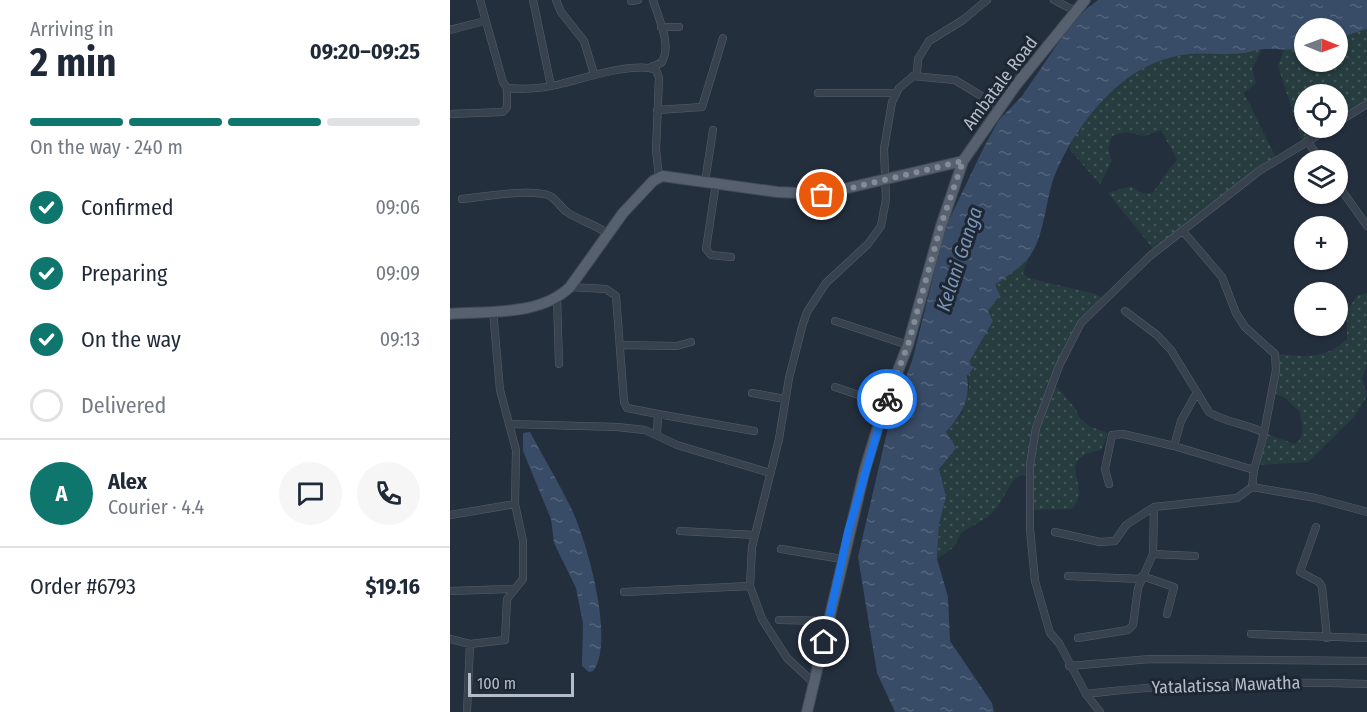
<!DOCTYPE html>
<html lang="en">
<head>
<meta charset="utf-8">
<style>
	:root { --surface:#fff; --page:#f6f6f7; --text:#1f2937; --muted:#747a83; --line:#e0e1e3; --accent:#0f766e }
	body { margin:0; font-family:"Fira Sans Condensed",sans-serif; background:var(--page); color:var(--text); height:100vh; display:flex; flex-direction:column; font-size:22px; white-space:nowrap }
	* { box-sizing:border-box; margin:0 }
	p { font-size:20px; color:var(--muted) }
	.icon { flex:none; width:33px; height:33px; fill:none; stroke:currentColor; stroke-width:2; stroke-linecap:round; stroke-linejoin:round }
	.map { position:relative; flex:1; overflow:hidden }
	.details { display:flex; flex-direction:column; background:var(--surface); width:450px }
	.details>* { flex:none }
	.needle { width:39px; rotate:91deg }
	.fabs { position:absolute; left:844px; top:18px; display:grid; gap:12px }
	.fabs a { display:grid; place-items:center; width:54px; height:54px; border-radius:50%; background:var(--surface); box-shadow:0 2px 4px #0004; font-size:30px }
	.scale { position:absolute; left:18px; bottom:15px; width:106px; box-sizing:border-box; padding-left:6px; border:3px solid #b4bcc9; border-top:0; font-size:16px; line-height:21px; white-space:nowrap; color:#b4bcc9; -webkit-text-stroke:4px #1d2633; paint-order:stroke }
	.pin { position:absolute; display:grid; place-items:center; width:51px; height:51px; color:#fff; margin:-26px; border:3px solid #fff; border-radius:50%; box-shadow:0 2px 6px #0007 }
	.courier { position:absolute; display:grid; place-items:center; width:60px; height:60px; margin:-30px; border:4px solid #1a73e8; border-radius:50%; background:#fff; color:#222; box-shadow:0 2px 8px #0007 }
	.overview em { font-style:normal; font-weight:700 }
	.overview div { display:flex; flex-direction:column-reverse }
	.overview { display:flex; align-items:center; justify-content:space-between; height:102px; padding:0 30px }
	h1 { font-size:39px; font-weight:700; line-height:45px }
	.bar { display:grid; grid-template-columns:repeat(4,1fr); gap:9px 6px; align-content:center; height:72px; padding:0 30px }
	.bar i { height:8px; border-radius:4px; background:var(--line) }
	.bar .current { background:var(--accent) }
	.bar p { grid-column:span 4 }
	.line { display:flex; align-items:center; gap:15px; padding:0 30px; border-top:2px solid var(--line) }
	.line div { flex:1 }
	.round { display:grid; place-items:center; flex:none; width:63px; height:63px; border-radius:32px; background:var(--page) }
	ol { padding:0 30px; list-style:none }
	li { display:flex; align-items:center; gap:18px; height:66px }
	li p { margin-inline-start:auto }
	li .icon { padding:6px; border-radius:50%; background:var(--accent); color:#fff; stroke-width:4 }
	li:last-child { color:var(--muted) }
	li i { width:33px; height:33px; border:3px solid var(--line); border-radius:50% }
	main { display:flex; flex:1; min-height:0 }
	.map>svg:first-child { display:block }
	.grass { fill:url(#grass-dots) }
	.water { fill:url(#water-ripples) }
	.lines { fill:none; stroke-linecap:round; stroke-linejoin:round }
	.minor-casing { stroke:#565f6c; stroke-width:8 }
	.primary-casing { stroke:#414a57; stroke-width:12 }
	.minor { stroke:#38414e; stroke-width:7 }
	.primary { stroke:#56606e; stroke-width:10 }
	.done { stroke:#828b98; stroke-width:6; stroke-dasharray:0 10.8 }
	.route { stroke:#1a73e8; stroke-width:8 }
	.labels { text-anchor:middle; stroke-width:6; stroke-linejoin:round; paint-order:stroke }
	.street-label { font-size:18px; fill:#b4bcc9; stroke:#1d2633 }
	.water-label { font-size:20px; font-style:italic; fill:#7c92b1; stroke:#1d2633 }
</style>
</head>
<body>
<main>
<section class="details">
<div class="overview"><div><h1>2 min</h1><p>Arriving in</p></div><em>09:20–09:25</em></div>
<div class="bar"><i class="current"></i><i class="current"></i><i class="current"></i><i></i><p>On the way · 240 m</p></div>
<ol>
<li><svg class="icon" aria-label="check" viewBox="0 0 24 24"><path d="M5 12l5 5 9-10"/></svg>Confirmed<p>09:06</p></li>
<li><svg class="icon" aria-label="check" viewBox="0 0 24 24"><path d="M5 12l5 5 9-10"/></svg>Preparing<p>09:09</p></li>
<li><svg class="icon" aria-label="check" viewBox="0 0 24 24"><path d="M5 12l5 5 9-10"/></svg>On the way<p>09:13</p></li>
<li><i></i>Delivered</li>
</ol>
<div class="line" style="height:108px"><b class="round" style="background:var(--accent);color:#fff">A</b><div><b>Alex</b><p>Courier · 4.4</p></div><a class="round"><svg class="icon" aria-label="chat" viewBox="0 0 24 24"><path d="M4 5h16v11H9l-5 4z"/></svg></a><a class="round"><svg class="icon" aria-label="phone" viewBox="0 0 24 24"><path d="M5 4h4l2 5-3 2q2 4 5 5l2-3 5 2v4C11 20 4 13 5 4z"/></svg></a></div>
<div class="line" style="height:78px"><div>Order #6793</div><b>$19.16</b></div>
</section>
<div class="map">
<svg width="917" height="712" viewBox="0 0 917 712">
	<defs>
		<pattern id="grass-dots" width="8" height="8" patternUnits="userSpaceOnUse" patternTransform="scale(1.5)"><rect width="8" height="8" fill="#263c3f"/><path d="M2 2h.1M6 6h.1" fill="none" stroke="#435659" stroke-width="1.8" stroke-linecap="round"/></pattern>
		<pattern id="water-ripples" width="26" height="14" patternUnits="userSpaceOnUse" patternTransform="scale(1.5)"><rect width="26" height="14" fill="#394c67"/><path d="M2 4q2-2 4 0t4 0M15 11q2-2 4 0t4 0" fill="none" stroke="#53647b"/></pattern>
	</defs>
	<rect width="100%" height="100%" fill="#242f3e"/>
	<!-- grass -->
	<path class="grass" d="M917,29V104L888,122V94H855V128H880L853,144L828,66L834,50L855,48V62H888V38Z
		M812,49L802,69L806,83L794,93L827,160L705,251L658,193L681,186L692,193L701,194C712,183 715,172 727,160L711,130L695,136L675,132L662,136L658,149L662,161L650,184L619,149C638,101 695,52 749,52C771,51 790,55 812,49Z
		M579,257L573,273L578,278L646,294L655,300L631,323L603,383L626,409L628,416L639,426L658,433L651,450C601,459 644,485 622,509L579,510L580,477L572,475L564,479L548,506L539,516L511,533L504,547L487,559L489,524L496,497L489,469L496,432L512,413L519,388L518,364L543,321L538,311L545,285Z
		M917,293V367L912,378L917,396L905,416L858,462L806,465L814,433L845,444C856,437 852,424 850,412L835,398L823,393L825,354C856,356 873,361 897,339V310L908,295Z"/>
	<!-- water -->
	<path class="water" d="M648,0H917V29L888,38V28H855V48C842,51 828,49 814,49C804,50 794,54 783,54C752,55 738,50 707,62C660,79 615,140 601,187C595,209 593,237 580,256C572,267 555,277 545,285L550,295L538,311L543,321L518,364L524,367L517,376C521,400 511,415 496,432L506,448L489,469L496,497L489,524L487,559L498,597L500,641L542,703L544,712H445L427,673L408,557L440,419L462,361L496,226L535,145L549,120L572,96L615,33L635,10Z
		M80,432C93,457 108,481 120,506C136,537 166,642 143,671L139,672L132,666L133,623L126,588L104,543L101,519L73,451V433Z"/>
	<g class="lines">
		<!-- minor casing -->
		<g class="minor-casing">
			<path id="minor" d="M30,0L53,82L57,88C74,90 97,88 114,83C134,78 187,61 206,70L209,78L206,150L209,177
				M83,0L101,86
				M106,0L111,12L134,41L144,74
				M604,0L627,12
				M181,1L188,0
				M211,27H229
				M0,30L35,21
				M201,67L211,63C223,47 208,17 203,0
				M463,76L505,80L551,108
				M368,93H445
				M207,110L252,107L273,38
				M0,114L53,112L57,107V88
				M888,122L917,104
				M857,141L871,160
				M255,182L263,130
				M266,183L256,249L261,255L281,257
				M888,185L917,226
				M12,199C32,197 83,188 100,196C107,200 111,208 117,212C130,221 145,224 158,234
				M732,230L772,277L786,313L795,327L825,354L826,370L814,433
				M120,287L156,289L166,296L174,402L177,408L208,414L207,434
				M107,297L109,364
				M675,311L707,335L721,350L759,412C775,423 797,423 814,433L804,470L802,487
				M385,321L458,345
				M170,345L227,346L241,342
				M385,387L435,404
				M302,393L335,399
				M208,414L304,431
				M61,424L167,427L195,430L227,445L320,473
				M724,446L804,470
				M659,484L655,469L662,435L673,434L724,446L731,421L746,394
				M0,515L65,504
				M866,527L850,572L869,582L872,587L877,638
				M230,531L305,535
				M605,532L650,542L665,541L676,525L704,507
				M331,549L392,559
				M703,554L745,556
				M618,576L691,579
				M692,576L724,587L717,614
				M0,591L63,589
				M174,592L300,586
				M329,620L379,621
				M801,634L917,638
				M628,638L678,630L683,625L688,588L703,554L704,507L787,498L802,487L866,498L917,512
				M0,639L20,644L55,640L57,599L73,579V541L65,504L66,450L50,390L43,311
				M619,666L700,659L917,661
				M365,684L337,658L312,619L300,586L302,547L329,439L339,378L352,327L357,312L376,283L418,244L431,226L436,199L434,149L442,102L449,88L467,73L468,59L479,41L513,20L537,0
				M636,694C729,683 823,681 917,684
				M17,712L20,644
				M650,712L636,694L609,643L600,633L585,581L580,529V465L586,428L609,366L631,323L700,256L809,171L880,128"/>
		</g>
		<!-- primary casing -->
		<g class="primary-casing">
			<path id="primary" d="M0,314C39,311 90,316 120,287L173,213L203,181L212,176L327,192L372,194L513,161
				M357,712L415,469L435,404L458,345L491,226L513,161L566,85L635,0"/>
		</g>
		<!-- minor -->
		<use href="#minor" class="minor"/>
		<!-- primary -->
		<use href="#primary" class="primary"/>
	</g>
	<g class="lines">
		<!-- done -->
		<path class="done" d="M372,195L513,161L491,225L458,345L437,399"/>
		<!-- route -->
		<path class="route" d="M374,642L398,532L437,399"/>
	</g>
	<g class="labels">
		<!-- street labels -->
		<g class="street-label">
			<text transform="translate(550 83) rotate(-53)" y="6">Ambatale Road</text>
			<text transform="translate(776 685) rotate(-2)" y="6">Yatalatissa Mawatha</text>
		</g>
		<!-- water labels -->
		<g class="water-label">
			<text transform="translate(509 259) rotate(-72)" y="7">Kelani Ganga</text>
		</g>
	</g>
</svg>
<div class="fabs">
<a><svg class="needle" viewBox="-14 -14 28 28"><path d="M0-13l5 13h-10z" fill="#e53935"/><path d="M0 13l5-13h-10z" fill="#747a83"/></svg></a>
<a><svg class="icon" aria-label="locate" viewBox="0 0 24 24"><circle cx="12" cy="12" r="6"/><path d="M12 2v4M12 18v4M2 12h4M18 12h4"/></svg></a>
<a><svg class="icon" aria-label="layers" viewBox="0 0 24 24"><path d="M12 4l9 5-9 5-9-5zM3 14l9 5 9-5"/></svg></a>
<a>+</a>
<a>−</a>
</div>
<div class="scale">100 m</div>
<div class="pin" style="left:372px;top:195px;background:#ea580c"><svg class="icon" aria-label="bag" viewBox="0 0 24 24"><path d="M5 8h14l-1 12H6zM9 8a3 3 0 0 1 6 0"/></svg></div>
<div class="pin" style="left:374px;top:642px;background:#1f2937"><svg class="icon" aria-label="home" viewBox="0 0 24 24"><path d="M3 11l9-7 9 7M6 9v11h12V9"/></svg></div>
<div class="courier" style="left:437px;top:399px"><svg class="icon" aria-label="bike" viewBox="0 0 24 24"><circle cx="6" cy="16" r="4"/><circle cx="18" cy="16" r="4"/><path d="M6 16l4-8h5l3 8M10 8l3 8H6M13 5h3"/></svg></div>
</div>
</main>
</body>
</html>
